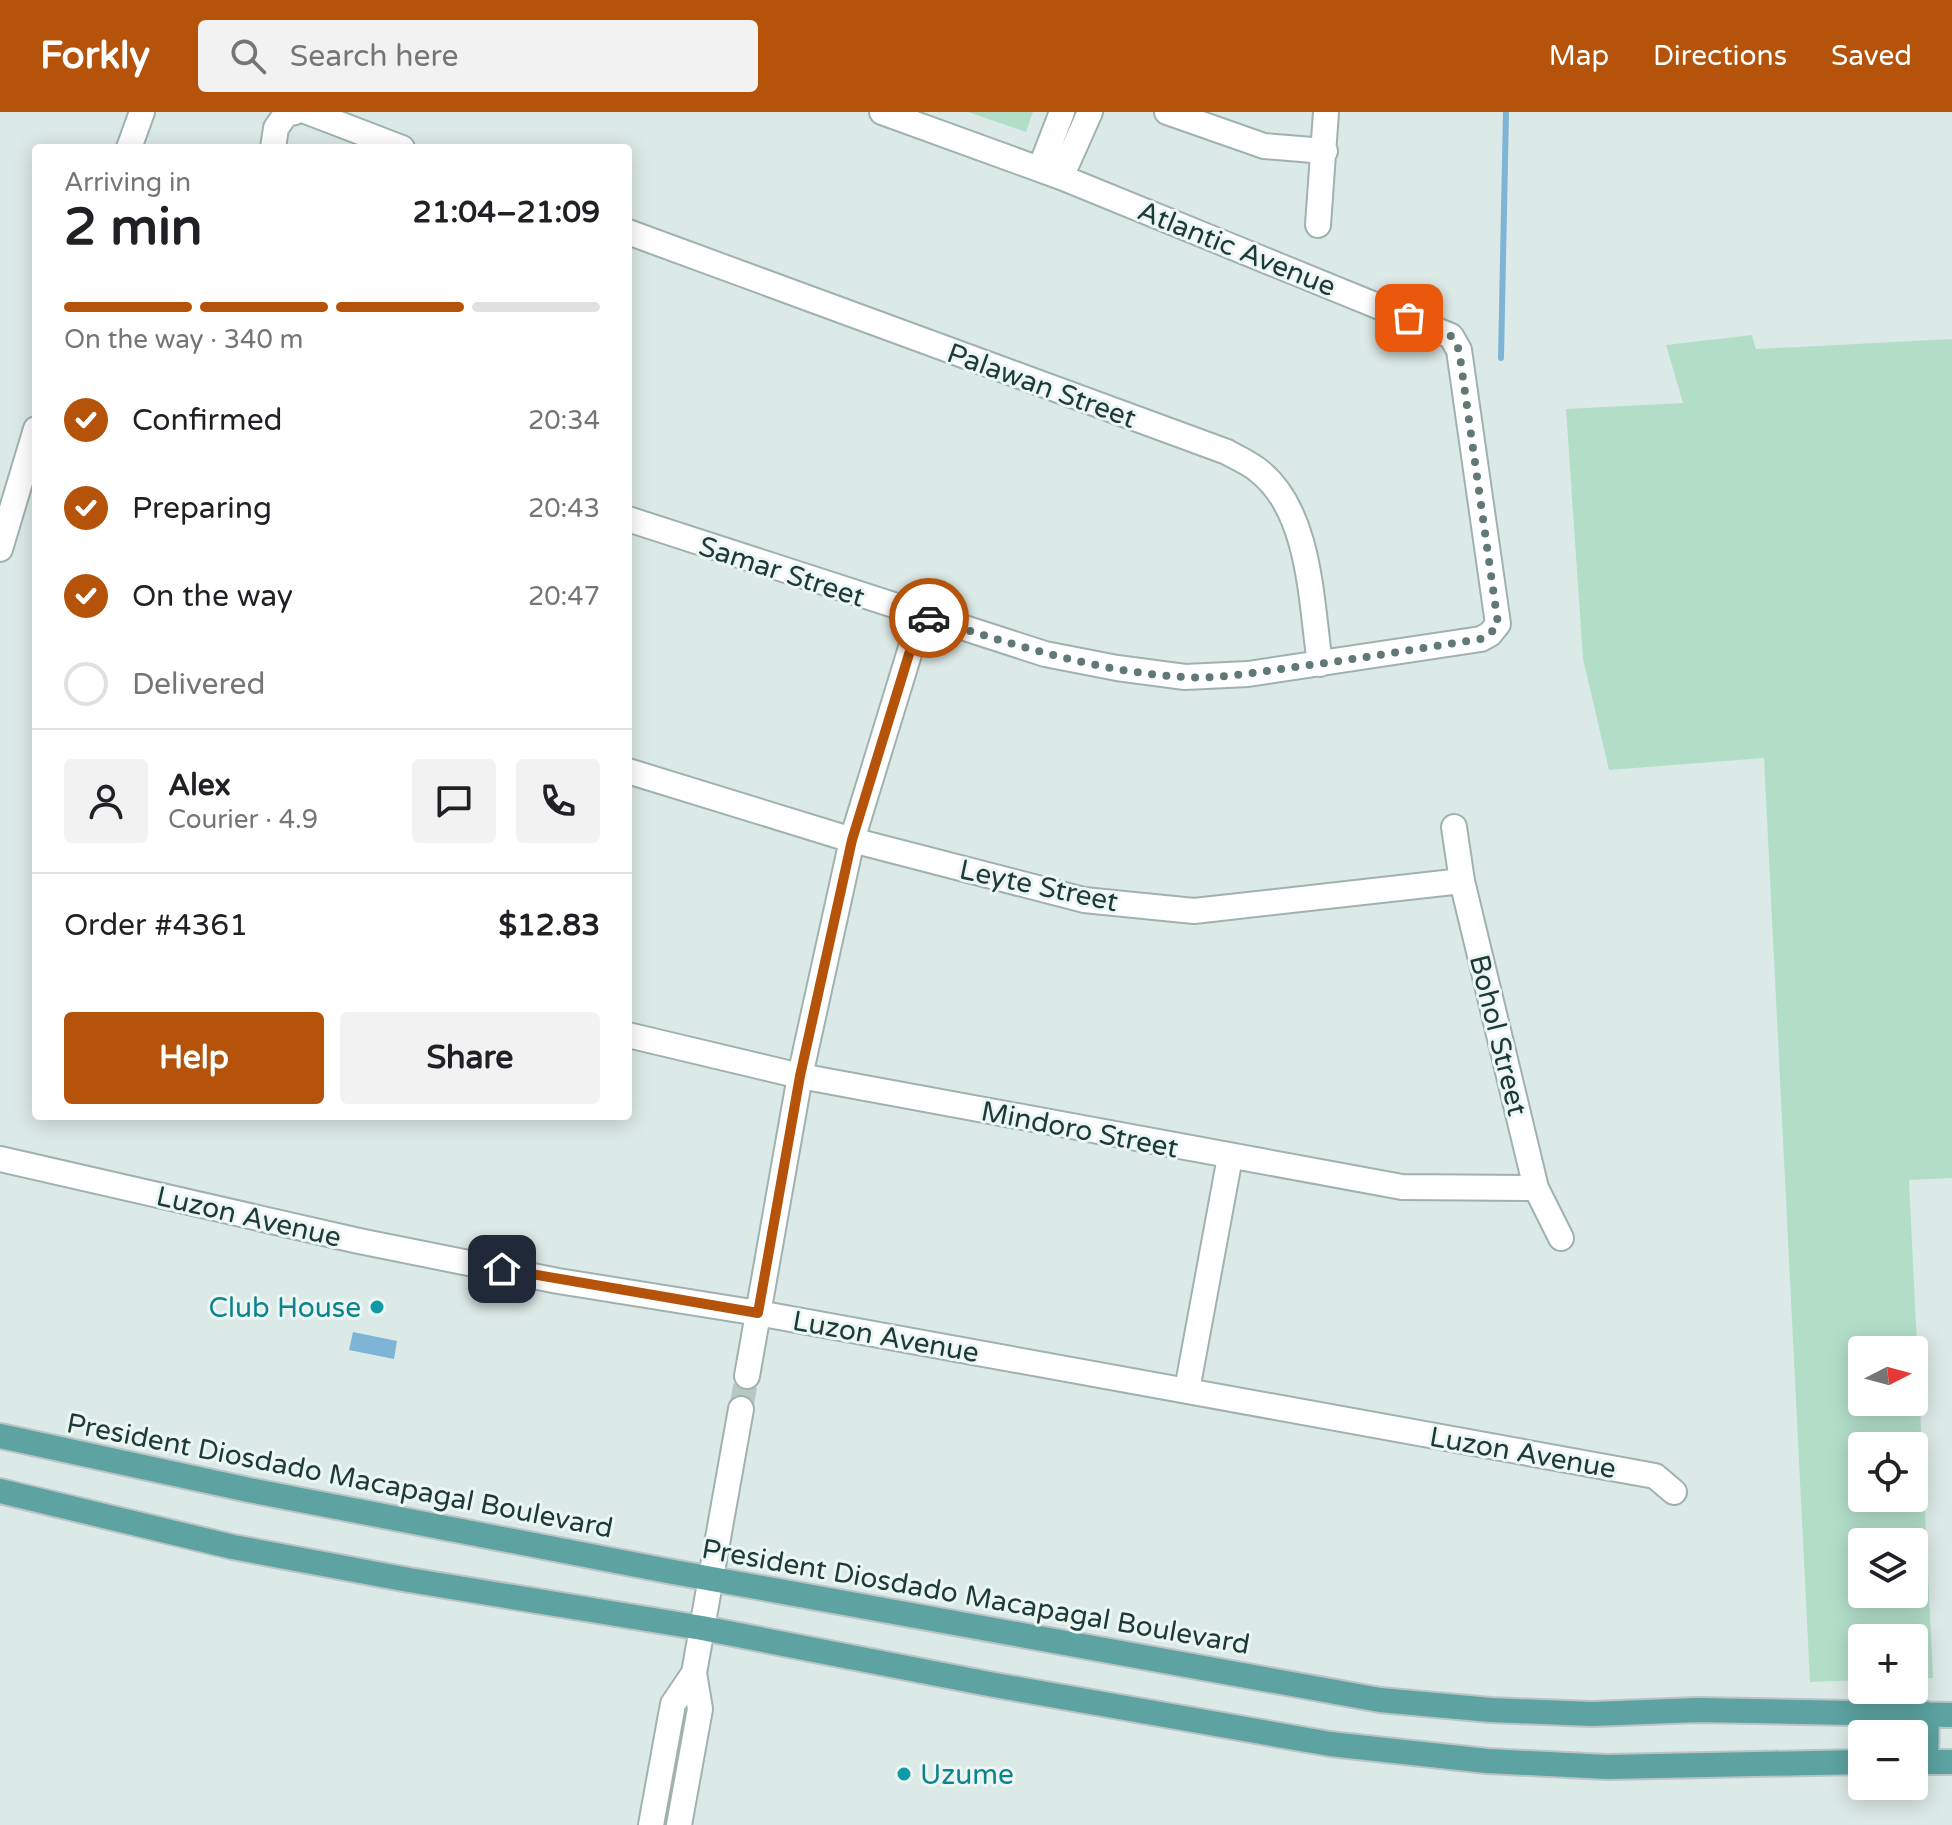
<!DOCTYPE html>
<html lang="en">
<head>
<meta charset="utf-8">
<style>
	:root { --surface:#fff; --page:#f2f2f2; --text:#202124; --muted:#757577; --line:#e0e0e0; --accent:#b45309 }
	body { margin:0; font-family:"Varela Round",sans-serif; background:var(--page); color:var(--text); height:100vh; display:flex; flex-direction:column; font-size:30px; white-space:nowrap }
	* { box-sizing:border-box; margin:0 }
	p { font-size:26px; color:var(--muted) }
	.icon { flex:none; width:44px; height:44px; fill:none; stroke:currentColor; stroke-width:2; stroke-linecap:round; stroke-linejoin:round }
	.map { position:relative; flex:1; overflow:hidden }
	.drawer { position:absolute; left:32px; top:32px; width:600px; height:976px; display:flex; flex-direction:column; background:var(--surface); border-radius:8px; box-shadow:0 4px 20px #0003 }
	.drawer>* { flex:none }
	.needle { width:52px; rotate:84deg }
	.controls { position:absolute; left:1848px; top:1224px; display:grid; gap:16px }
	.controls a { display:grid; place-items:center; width:80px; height:80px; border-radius:8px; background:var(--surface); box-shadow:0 4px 20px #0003; font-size:40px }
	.pin { position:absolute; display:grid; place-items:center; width:68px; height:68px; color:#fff; margin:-34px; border-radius:16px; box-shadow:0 4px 12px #0006 }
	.courier { position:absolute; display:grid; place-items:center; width:80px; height:80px; margin:-40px; border:6px solid #b45309; border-radius:50%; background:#fff; color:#222; box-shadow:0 2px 10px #0007 }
	.overview em { font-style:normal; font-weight:700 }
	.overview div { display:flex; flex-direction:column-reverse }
	.overview { display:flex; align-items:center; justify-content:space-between; height:136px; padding:0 32px }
	h1 { font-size:52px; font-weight:700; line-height:60px }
	.bar { display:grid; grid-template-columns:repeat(4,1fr); gap:12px 8px; align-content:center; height:96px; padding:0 32px }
	.bar i { height:10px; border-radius:6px; background:var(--line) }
	.bar .selected { background:var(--accent) }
	.bar p { grid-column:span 4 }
	.line { display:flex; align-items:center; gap:20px; padding:0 32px; border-top:2px solid var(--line) }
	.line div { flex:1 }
	.round { display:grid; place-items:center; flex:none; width:84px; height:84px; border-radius:8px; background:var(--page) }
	ol { padding:0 32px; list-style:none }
	li { display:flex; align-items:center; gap:24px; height:88px }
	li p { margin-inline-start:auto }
	li .icon { padding:8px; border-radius:50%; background:var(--accent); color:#fff; stroke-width:4 }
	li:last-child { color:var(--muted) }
	li i { width:44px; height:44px; border:4px solid var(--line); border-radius:50% }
	.cta { display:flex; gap:16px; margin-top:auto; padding:16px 32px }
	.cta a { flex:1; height:92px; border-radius:8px; background:var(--accent); color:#fff; font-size:32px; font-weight:700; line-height:92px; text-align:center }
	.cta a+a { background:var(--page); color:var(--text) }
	header { display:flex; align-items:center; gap:48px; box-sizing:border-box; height:112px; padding:0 40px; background:var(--accent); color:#fff }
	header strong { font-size:38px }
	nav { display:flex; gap:44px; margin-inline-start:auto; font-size:28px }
	.search { width:560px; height:72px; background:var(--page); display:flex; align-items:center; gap:20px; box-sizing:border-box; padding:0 28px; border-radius:8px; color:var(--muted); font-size:30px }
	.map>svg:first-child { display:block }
	.green { fill:#b2dec8; fill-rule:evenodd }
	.water { fill:#7eb4d5 }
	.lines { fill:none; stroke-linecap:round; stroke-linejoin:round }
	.stream { stroke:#7eb4d5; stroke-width:6 }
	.minor-tunnel { stroke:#b6c7c4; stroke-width:24; stroke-dasharray:24 12; stroke-linecap:butt }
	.minor-casing { stroke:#9fb2af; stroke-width:28 }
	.major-casing { stroke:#bbc4c4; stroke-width:28 }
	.minor { stroke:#fff; stroke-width:24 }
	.major { stroke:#5ca3a1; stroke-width:24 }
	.done { stroke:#607876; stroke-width:8; stroke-dasharray:0 14.4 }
	.route { stroke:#b45309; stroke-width:10 }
	.culture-dot { fill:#0f9aa8; stroke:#ecf7f4; stroke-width:3 }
	.labels { text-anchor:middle; stroke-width:6; stroke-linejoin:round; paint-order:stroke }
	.street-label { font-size:28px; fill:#1d3a39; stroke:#ecf7f4 }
	.culture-label { font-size:28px; fill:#0d838f; stroke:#ecf7f4; text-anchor:end }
</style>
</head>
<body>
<header>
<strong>Forkly</strong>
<div class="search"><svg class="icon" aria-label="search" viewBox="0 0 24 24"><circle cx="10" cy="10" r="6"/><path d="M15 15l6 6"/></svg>Search here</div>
<nav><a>Map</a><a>Directions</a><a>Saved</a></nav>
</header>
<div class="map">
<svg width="1952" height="1713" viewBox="0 0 1952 1713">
	<rect width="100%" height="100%" fill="#dceae7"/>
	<!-- green -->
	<path class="green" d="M968,0H1033L1026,20Z
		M1752,223L1756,237L1952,227V1066L1909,1068L1933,1566H1914V1526H1862V1568L1810,1570L1764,646L1609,658L1583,547L1566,297L1683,291L1666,233ZM1862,1238H1914V1290H1862ZM1862,1334H1914V1386H1862ZM1862,1430H1914V1482H1862Z"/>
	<!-- water -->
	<path class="water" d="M353,1220L397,1229L394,1247L349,1238Z"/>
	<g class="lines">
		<!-- stream -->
		<path class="stream" d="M1501,246L1506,0"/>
		<!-- minor-tunnel -->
		<path class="minor-tunnel" d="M741,1297L747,1264"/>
		<!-- minor casing -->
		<g class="minor-casing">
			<path id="minor" d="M308,0L402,36
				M1167,0L1264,34L1325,39
				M129,36L142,0
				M273,36L276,16L286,2L295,0
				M1040,57L1062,0
				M1061,65L1090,0
				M1318,113L1326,0
				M628,120L1227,340C1237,346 1250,351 1259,359C1311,400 1311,491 1320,552
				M628,407L1045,542L1117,556L1185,565L1248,562L1481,527L1490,522L1498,512L1459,238L1451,224L1061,65L882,0
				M0,437L36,317
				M628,659L852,728L1084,788L1194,799L1462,769
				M1454,715L1462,769L1536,1076L1561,1126
				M628,923L800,964L1402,1075L1536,1076
				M0,1047L359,1129L558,1169L758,1201L1655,1364L1674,1380
				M747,1264L800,964L852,728L921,503
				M1187,1278L1230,1045
				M651,1713L673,1592L694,1561
				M679,1713L700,1597L694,1561L741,1297"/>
		</g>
		<!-- major casing -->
		<g class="major-casing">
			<path id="major" d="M0,1324L249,1378L668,1459L1380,1588L1491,1598L1592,1602L1698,1598L1952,1603
				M0,1379L233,1435L409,1468L702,1516L989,1572L1330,1632L1487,1649L1607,1655L1862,1650
				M1926,1649L1927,1602
				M1914,1650H1952"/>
		</g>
		<!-- minor -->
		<use href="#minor" class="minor"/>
		<!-- major -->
		<use href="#major" class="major"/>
	</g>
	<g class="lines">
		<!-- done -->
		<path class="done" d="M929,506C1012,532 1096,560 1184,565C1218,567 1254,561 1287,556C1352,548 1416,537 1481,527L1490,522L1498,512L1459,238L1451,224L1409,206"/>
		<!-- route -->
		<path class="route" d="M502,1157L758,1201L800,964L852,728L921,503L929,506"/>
	</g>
	<!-- markers -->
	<g class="culture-dot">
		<circle cx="377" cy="1195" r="8"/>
		<circle cx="904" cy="1662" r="8"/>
	</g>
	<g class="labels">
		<!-- street labels -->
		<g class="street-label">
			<text transform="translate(1237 136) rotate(22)" y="10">Atlantic Avenue</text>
			<text transform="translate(1042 273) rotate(20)" y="10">Palawan Street</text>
			<text transform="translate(782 459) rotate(18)" y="10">Samar Street</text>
			<text transform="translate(1039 773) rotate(12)" y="10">Leyte Street</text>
			<text transform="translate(1499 923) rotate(76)" y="10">Bohol Street</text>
			<text transform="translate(1080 1017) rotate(11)" y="10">Mindoro Street</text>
			<text transform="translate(249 1104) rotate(13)" y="10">Luzon Avenue</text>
			<text transform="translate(886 1224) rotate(10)" y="10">Luzon Avenue</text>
			<text transform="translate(1523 1340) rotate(10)" y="10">Luzon Avenue</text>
			<text transform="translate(340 1363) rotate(11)" y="10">President Diosdado Macapagal Boulevard</text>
			<text transform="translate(976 1484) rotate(10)" y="10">President Diosdado Macapagal Boulevard</text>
		</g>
		<!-- culture labels -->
		<g class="culture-label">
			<text x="361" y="1205">Club House</text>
			<text x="920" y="1672" text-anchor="start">Uzume</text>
		</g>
	</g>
</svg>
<div class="controls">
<a><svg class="needle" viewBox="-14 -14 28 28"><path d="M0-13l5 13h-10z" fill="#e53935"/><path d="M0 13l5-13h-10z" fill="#757577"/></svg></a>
<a><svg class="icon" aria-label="locate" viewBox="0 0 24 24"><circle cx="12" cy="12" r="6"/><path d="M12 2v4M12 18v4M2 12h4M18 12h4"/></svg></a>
<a><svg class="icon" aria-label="layers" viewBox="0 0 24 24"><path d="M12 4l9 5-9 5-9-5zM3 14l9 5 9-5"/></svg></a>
<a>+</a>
<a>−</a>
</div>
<div class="pin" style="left:1409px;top:206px;background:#ea580c"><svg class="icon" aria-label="bag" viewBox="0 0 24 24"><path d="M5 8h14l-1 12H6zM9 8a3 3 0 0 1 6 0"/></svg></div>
<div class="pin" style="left:502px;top:1157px;background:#1f2937"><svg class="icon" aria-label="home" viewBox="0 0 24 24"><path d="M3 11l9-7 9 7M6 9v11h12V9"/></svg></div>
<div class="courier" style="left:929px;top:506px"><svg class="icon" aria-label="car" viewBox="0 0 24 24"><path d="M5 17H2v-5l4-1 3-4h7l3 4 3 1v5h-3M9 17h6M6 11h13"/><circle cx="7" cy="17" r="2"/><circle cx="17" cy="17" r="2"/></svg></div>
<section class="drawer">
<div class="overview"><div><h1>2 min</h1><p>Arriving in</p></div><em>21:04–21:09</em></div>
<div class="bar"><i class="selected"></i><i class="selected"></i><i class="selected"></i><i></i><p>On the way · 340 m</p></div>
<ol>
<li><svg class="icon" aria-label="check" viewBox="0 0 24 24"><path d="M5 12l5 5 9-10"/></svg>Confirmed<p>20:34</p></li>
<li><svg class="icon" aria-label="check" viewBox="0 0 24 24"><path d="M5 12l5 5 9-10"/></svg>Preparing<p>20:43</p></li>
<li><svg class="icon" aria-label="check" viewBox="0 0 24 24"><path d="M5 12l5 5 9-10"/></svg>On the way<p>20:47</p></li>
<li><i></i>Delivered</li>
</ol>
<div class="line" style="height:144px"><a class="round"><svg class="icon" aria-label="person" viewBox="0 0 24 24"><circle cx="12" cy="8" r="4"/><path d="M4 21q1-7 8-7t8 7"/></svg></a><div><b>Alex</b><p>Courier · 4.9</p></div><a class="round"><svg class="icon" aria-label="chat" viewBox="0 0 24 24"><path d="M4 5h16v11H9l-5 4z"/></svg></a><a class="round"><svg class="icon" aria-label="phone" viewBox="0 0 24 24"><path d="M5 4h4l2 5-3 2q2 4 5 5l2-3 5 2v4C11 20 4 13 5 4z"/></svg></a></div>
<div class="line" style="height:104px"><div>Order #4361</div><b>$12.83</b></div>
<div class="cta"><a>Help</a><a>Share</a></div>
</section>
</div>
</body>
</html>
